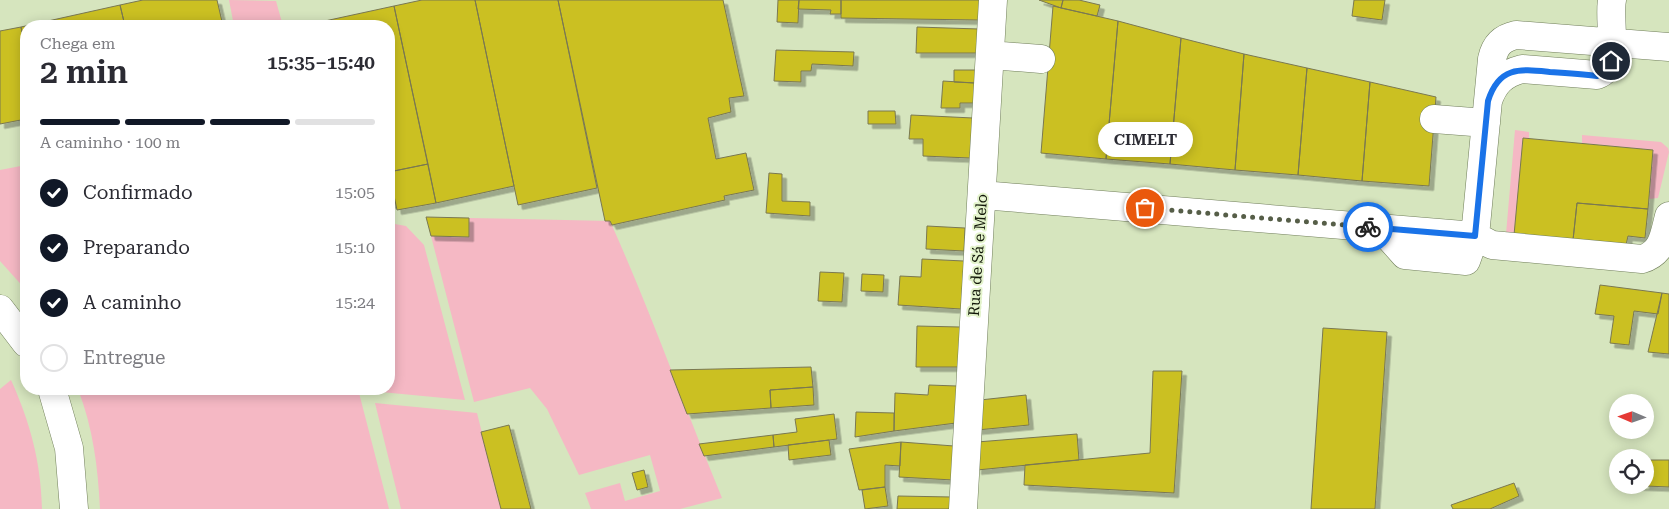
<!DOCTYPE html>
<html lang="pt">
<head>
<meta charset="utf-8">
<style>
	:root { --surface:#fff; --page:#f2f2f3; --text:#2b2b33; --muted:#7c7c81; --line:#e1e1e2; --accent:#111827 }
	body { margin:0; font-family:"Roboto Serif",serif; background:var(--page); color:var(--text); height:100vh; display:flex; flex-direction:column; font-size:19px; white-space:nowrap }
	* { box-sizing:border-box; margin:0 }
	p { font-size:16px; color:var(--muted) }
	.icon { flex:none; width:28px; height:28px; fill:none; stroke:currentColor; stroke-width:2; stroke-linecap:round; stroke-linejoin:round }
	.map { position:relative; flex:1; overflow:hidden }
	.drawer { position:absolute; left:20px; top:20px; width:375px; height:375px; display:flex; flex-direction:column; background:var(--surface); border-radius:20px; box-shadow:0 2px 12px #0003 }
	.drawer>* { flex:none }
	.needle { width:32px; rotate:272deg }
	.controls { position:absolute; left:1609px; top:394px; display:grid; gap:10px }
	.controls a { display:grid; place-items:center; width:45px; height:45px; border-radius:50%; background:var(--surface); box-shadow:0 2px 12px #0003; font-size:25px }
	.pin { position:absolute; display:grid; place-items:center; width:42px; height:42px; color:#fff; margin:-21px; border:2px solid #fff; border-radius:50%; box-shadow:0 1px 5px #0007 }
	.courier { position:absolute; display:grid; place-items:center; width:50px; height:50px; margin:-25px; border:4px solid #1a73e8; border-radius:50%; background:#fff; color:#222; box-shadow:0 1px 6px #0007 }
	.bubble { position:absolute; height:35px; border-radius:18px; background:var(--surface); box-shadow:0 2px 12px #0003; font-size:16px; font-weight:600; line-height:35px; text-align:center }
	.head em { font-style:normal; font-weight:600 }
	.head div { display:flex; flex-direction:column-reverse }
	.head { display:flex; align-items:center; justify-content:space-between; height:85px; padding:0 20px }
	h1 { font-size:32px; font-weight:600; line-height:38px }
	.bar { display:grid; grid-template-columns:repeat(4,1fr); gap:8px 5px; align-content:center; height:60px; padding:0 20px }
	.bar i { height:6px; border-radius:4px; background:var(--line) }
	.bar .on { background:var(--accent) }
	.bar p { grid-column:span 4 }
	ol { padding:0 20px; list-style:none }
	li { display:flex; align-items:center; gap:15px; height:55px }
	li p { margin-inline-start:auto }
	li .icon { padding:5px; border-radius:50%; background:var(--accent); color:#fff; stroke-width:4 }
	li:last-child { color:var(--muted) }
	li i { width:28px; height:28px; border:2px solid var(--line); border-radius:50% }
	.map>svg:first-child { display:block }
	.green { fill:#f5b8c4 }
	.building { fill:#cbc020; stroke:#7a7852; filter:url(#shadow) }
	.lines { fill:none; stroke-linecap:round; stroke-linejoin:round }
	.minor-casing { stroke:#717f5b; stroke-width:29 }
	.minor { stroke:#fff; stroke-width:28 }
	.done { stroke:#565e48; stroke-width:5; stroke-dasharray:0 9 }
	.route { stroke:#1a73e8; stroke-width:6 }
	.labels { text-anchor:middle; stroke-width:4; stroke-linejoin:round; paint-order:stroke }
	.street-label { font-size:15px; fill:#111608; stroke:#e3f3cb }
</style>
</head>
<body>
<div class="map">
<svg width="1669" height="509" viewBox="0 0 1669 509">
	<defs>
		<filter id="shadow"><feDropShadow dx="4.5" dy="4.5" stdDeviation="0" flood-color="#0004"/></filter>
	</defs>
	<rect width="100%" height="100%" fill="#d6e5be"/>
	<!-- green -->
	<path class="green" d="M229,0L276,1L283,26H234Z
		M1515,130L1529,132V139H1523L1514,235L1506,234Z
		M1582,135L1661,142L1668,148L1669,152L1658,198L1649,199L1653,150L1582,143Z
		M26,165V290L0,261V170Z
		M469,218L610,221C651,312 684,406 722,498L680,509H591L585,493L620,483L625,501L660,491L650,455L579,475L547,409L530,388L474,402L431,236L469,237Z
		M389,223L406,226L424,245L465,400L381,392V389H389Z
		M11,380C30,422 41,462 42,509H0V389Z
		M78,389H358L389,509H100C98,467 93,428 78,389Z
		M375,403L477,413L501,509H401Z"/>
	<!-- building -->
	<path class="building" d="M143,0H217L223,26H125L120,5Z
		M422,0H475L514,186L436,203L394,6Z
		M475,0H558L597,188L518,205Z
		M558,0H723L744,96L729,98L731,112L708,118L716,159L746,153L754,190L724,196L725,200L612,225L610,221H605Z
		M778,0H799L798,23L777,22Z
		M799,0H841V14H830L831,10L798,9Z
		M841,0H981L979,20L841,18Z
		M1039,0H1063L1061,8Z
		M1063,0H1079L1100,5L1097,16L1061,8Z
		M1354,0H1385L1382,20L1352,16Z
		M120,5L125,26H26V53L21,27Z
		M394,6L428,164L389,172V26H312L311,24Z
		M1053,6L1118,21L1106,159L1041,153Z
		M1118,21L1181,38L1170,164L1106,159Z
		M21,27L26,53V119L0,124V31Z
		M917,27L979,29L977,53H916Z
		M1181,38L1244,54L1235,170L1170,164Z
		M776,50L854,52L853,66L812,64L811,71H801V82L774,81Z
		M1244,54L1307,68L1298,175L1235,170Z
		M1307,68L1370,82L1362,181L1298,175Z
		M954,70H976L975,83L954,82Z
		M943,81L975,83L974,103H960V108H941Z
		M1370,82L1436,97L1429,186L1362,181Z
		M868,111H895L896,124H868Z
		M911,115L973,118L970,158L923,156V139H909Z
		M1523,138L1653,150L1648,209L1577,203L1573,240L1514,235Z
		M428,164L436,203L397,210L389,172Z
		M389,172L395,203L389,204Z
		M769,173L782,174V201L810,202V216L766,213Z
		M1577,203L1648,209L1645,238L1628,236L1626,245L1573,240Z
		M426,217L469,218V237L431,236Z
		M927,226L965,228L964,251L926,249Z
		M922,259L964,261L961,309L898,305L900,276L921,277Z
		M820,272L844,273L842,302L818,301Z
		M862,274L884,275L883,292L861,291Z
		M1600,285L1662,293L1658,314L1634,311L1629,345L1610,343L1614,316L1595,314Z
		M1662,293L1669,294V354L1648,352Z
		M917,326L960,327L959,367H916Z
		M1323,328L1387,332L1375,509H1311Z
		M811,367L813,387L770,390L771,408L687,414L670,370Z
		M1153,371H1182L1174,493L1024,485L1025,465L1150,453Z
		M929,385L957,386L956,423L894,431L895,393L928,395Z
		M813,387L814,405L771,408L770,390Z
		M1026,395L1029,425L977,430L980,400Z
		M856,412L894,413V431L855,437Z
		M834,414L837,439L774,447L773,435L797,432L795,419Z
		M509,425L531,509H501L481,432Z
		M1077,434L1079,460L977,470V442Z
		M773,435L774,447L704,456L699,444Z
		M829,440L831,455L789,460L788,445Z
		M901,442L954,446L953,480L899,477Z
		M901,442L900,466L885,465V487L859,490L849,449Z
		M1645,460H1669V487L1622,485H1645Z
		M644,470L648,487L637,490L632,473Z
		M1514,483L1519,496L1490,509H1453L1451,505Z
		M885,487L888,506L865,509L862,490Z
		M898,496L952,497L951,509H897Z"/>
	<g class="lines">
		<!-- minor casing -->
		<g class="minor-casing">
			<path id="minor" d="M990,55L1041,59
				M1488,101C1494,83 1503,74 1522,69L1597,75C1621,67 1608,21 1612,0
				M1434,119L1486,123
				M982,195L1475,236L1492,59C1495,45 1502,38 1516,35L1669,47
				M1381,228L1405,255L1466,261L1475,236L1492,245L1642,259C1663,253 1664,235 1669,216
				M0,309L26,343
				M52,389L69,448L74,509
				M963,509L993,0"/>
		</g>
		<!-- minor -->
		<use href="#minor" class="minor"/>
	</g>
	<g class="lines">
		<!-- done -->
		<path class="done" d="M1145,208L1368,227"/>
		<!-- route -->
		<path class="route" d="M1368,227L1475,236L1488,101C1499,66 1520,69 1550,72C1566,73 1582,74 1597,76L1606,70L1611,61"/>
	</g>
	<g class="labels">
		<!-- street labels -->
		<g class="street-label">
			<text transform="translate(978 255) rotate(-86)" y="5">Rua de Sá e Melo</text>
		</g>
	</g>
</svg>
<div class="controls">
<a><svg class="needle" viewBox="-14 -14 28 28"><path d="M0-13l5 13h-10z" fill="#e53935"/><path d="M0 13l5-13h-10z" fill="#7c7c81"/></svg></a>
<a><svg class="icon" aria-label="locate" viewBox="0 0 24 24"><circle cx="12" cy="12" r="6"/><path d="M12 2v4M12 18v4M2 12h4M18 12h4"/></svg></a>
</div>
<div class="pin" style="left:1145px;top:208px;background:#ea580c"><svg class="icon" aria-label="bag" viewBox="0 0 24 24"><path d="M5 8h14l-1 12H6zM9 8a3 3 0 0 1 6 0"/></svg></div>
<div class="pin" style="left:1611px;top:61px;background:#1f2937"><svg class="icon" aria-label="home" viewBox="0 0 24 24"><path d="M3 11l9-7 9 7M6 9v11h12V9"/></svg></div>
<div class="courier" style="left:1368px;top:227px"><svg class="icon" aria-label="bike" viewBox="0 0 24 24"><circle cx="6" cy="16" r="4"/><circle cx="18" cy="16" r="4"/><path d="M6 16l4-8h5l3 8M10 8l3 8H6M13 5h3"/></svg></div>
<div class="bubble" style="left:1098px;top:122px;width:95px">CIMELT</div>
<section class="drawer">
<div class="head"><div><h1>2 min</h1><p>Chega em</p></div><em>15:35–15:40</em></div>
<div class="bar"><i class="on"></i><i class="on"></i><i class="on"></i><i></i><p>A caminho · 100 m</p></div>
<ol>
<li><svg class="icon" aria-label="check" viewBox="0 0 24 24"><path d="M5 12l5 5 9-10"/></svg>Confirmado<p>15:05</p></li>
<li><svg class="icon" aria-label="check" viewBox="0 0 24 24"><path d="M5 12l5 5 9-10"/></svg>Preparando<p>15:10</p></li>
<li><svg class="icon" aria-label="check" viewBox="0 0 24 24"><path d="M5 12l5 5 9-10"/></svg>A caminho<p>15:24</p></li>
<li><i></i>Entregue</li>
</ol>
</section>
</div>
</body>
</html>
